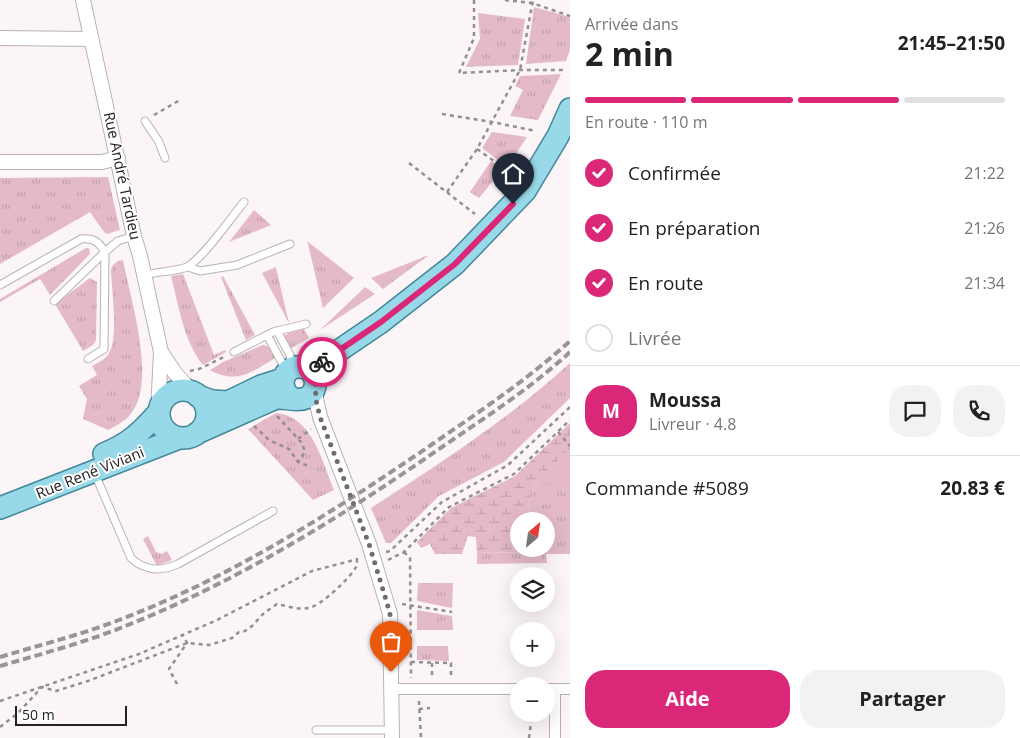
<!DOCTYPE html>
<html lang="fr">
<head>
<meta charset="utf-8">
<style>
	:root { --surface:#fff; --page:#f2f2f2; --text:#222; --muted:#767676; --line:#e0e0e0; --accent:#db2777 }
	body { margin:0; font-family:"Open Sans",sans-serif; background:var(--page); color:var(--text); height:100vh; display:flex; flex-direction:column; font-size:19px; white-space:nowrap }
	* { box-sizing:border-box; margin:0 }
	p { font-size:16px; color:var(--muted) }
	.icon { flex:none; width:28px; height:28px; fill:none; stroke:currentColor; stroke-width:2; stroke-linecap:round; stroke-linejoin:round }
	.map { position:relative; flex:1; overflow:hidden }
	.panel { display:flex; flex-direction:column; background:var(--surface); width:450px }
	.panel>* { flex:none }
	.needle { width:32px; rotate:29deg }
	.tools { position:absolute; left:510px; top:512px; display:grid; gap:10px }
	.tools a { display:grid; place-items:center; width:45px; height:45px; border-radius:50%; background:var(--surface); box-shadow:0 5px 20px #0002; font-size:25px }
	.scale { position:absolute; left:15px; bottom:12px; width:112px; box-sizing:border-box; padding-left:5px; border:2px solid #242122; border-top:0; font-size:14px; line-height:18px; white-space:nowrap; color:#242122; -webkit-text-stroke:4px #fff; paint-order:stroke }
	.pin { position:absolute; display:grid; place-items:center; width:42px; height:42px; color:#fff; margin:-51px -21px; border-radius:50% 50% 50% 0; rotate:-45deg; box-shadow:0 0 5px #0007 }
	.pin .icon { rotate:45deg }
	.courier { position:absolute; display:grid; place-items:center; width:50px; height:50px; margin:-25px; border:4px solid #db2777; border-radius:50%; background:#fff; color:#222; box-shadow:0 1px 6px #0007 }
	.headline em { font-style:normal; font-weight:700 }
	.headline div { display:flex; flex-direction:column-reverse }
	.headline { display:flex; align-items:center; justify-content:space-between; height:85px; padding:0 15px }
	h1 { font-size:32px; font-weight:700; line-height:38px }
	.bar { display:grid; grid-template-columns:repeat(4,1fr); gap:8px 5px; align-content:center; height:60px; padding:0 15px }
	.bar i { height:6px; border-radius:4px; background:var(--line) }
	.bar .active { background:var(--accent) }
	.bar p { grid-column:span 4 }
	.line { display:flex; align-items:center; gap:12px; padding:0 15px; border-top:1px solid var(--line) }
	.line div { flex:1 }
	.round { display:grid; place-items:center; flex:none; width:52px; height:52px; border-radius:20px; background:var(--page) }
	ol { padding:0 15px; list-style:none }
	li { display:flex; align-items:center; gap:15px; height:55px }
	li p { margin-inline-start:auto }
	li .icon { padding:5px; border-radius:50%; background:var(--accent); color:#fff; stroke-width:4 }
	li:last-child { color:var(--muted) }
	li i { width:28px; height:28px; border:2px solid var(--line); border-radius:50% }
	.action { display:flex; gap:10px; margin-top:auto; padding:10px 15px }
	.action a { flex:1; height:58px; border-radius:20px; background:var(--accent); color:#fff; font-size:20px; font-weight:700; line-height:58px; text-align:center }
	.action a+a { background:var(--page); color:var(--text) }
	main { display:flex; flex:1; min-height:0 }
	.map>svg:first-child { display:block }
	.grass { fill:url(#grass-tufts) }
	.wetland { fill:url(#wetland-marsh) }
	.garden { fill:#e4bac8 }
	.lines { fill:none; stroke-linecap:round; stroke-linejoin:round }
	.service-casing { stroke:#b9b2b4; stroke-width:9 }
	.pedestrian-casing { stroke:#b9b2b4; stroke-width:12 }
	.minor-casing { stroke:#b9b2b4; stroke-width:16 }
	.primary-casing { stroke:#43889a; stroke-width:24 }
	.path { stroke:#938e8f; stroke-width:2.5; stroke-dasharray:4 4; stroke-linecap:butt }
	.service { stroke:#fff; stroke-width:7 }
	.pedestrian { stroke:#fff; stroke-width:10 }
	.minor { stroke:#fff; stroke-width:14 }
	.primary { stroke:#98d9e9; stroke-width:21 }
	.rail { stroke:#9a9496; stroke-width:4; stroke-dasharray:8 4; stroke-linecap:butt }
	.done { stroke:#706b6d; stroke-width:5; stroke-dasharray:0 9 }
	.route { stroke:#db2777; stroke-width:6 }
	.labels { text-anchor:middle; stroke-width:4; stroke-linejoin:round; paint-order:stroke }
	.street-label { font-size:15px; fill:#242122; stroke:#fff }
</style>
</head>
<body>
<main>
<div class="map">
<svg width="570" height="738" viewBox="0 0 570 738">
	<defs>
		<pattern id="grass-tufts" width="24" height="20" patternUnits="userSpaceOnUse" patternTransform="scale(1.25)"><rect width="24" height="20" fill="#e4bac8"/><path d="M3 7l-1-3M5 7V3M7 7l1-3M15 17l-1-3M17 17v-4M19 17l1-3" fill="none" stroke="#c3a0ac"/></pattern>
		<pattern id="wetland-marsh" width="20" height="14" patternUnits="userSpaceOnUse" patternTransform="scale(1.25)"><rect width="20" height="14" fill="#e4bac8"/><path d="M1 5h8M5 5V1M11 12h8M15 12V8" fill="none" stroke="#c3a0ac"/></pattern>
	</defs>
	<rect width="100%" height="100%" fill="#fcf5f7"/>
	<!-- grass -->
	<path class="grass" d="M534,7L570,17V50L566,61L526,64Z
		M478,13L525,19L518,65L466,67L480,39Z
		M561,74L538,120L510,116L523,90L515,86L520,76Z
		M492,132L527,137L507,167L482,148Z
		M491,161L503,169L479,198L470,192Z
		M108,177L120,230L107,234L104,232L90,212L0,264V178Z
		M254,210L271,225L229,242Z
		M307,241L354,278L323,308L308,244Z
		M86,248H89L90,254L50,295L40,279L0,302V299Z
		M429,255L383,289L371,278Z
		M123,260C130,298 158,382 130,415C125,421 116,426 108,430L83,419L87,399L79,386L97,375L92,366C99,362 107,359 110,351C118,336 112,290 111,272L112,266L118,261Z
		M276,267V268L289,323L262,273Z
		M183,274L214,355L225,350L226,352L203,365C183,340 179,306 171,276Z
		M223,276L255,335L246,340L221,277Z
		M90,278L97,282L96,340L93,345L83,351L55,304Z
		M365,287L375,294L320,330Z
		M304,329L309,338L290,349L284,336L288,333Z
		M263,345L270,347L275,358C252,372 236,385 210,370L223,362Z
		M570,363V398L504,462L439,496L391,543H386L371,508C440,463 509,419 570,363Z
		M276,413C312,416 322,461 334,490L313,500L248,429Z
		M570,449V554H546L547,563L477,564V553L527,552L528,549H546V521H529L530,498L535,483Z
		M148,536L156,552L162,554L167,551L172,560L157,566L143,539Z
		M418,583H453L452,608L417,601Z
		M417,610L452,616L453,630H417Z
		M417,646H448L449,661L417,660Z"/>
	<!-- wetland -->
	<path class="wetland" d="M570,423V449L535,483L530,498L529,521H519V549H528L527,552L477,553L476,537L468,536L462,554H435L430,544L421,548L417,542L451,508L515,476Z"/>
	<!-- garden -->
	<path class="garden" d="M570,449V483H535Z"/>
	<g class="lines">
		<!-- service casing -->
		<g class="service-casing">
			<path id="service" d="M145,121L159,142L165,158
				M188,267L200,271L237,265L290,244
				M144,275C155,272 179,271 187,267C203,258 231,218 244,202
				M0,285L81,239C94,238 98,241 105,252L118,241L134,236
				M54,301L105,252L104,349L88,359
				M277,331L290,355L291,366
				M267,335L286,370
				M234,352L273,332L306,324
				M95,474L131,558C145,571 160,572 178,564L273,511
				M316,730H391"/>
		</g>
		<!-- pedestrian casing -->
		<g class="pedestrian-casing">
			<path id="pedestrian" d="M391,689H519
				M546,689H570
				M555,689V738"/>
		</g>
		<!-- minor casing -->
		<g class="minor-casing">
			<path id="minor" d="M83,0L134,236L140,256L161,352L159,392L160,407
				M0,38L91,39
				M0,162H102L118,158
				M161,352L175,373L193,393
				M315,388L316,399L320,417L369,544L390,614L392,738"/>
		</g>
		<!-- primary casing -->
		<g class="primary-casing">
			<path id="primary" d="M312,373L325,360L381,322L455,264L525,191L558,136L570,109
				M159 414a24 24 0 1 1 48 0a24 24 0 1 1-48 0Z
				M198,396L212,401L228,402L261,386L283,379
				M197,433L276,398C286,397 297,402 306,398C321,391 317,368 301,367C282,365 277,389 292,398
				M104,454C130,443 140,433 159,412
				M0,508L179,438"/>
		</g>
		<!-- path -->
		<path class="path" d="M474,0V38L459,73L520,70H565
			M505,0L532,3L570,16
			M442,114L492,122L536,131
			M154,115L180,100
			M477,149L508,171
			M409,163L475,214
			M447,192L477,149L520,70L533,0
			M190,371L199,369L224,357
			M277,416L302,443L305,452L298,462
			M254,426L269,440L289,449L298,462L311,467
			M558,432L570,446
			M298,439L311,429
			M386,552L390,551L442,502L508,465L570,407
			M404,552L410,558L411,678
			M388,560L404,552L449,507L514,474L570,420
			M402,604L452,612
			M411,662L451,663V677
			M432,663V676
			M177,684L169,669L187,643L183,635
			M0,701L139,654L217,620L312,571L358,559
			M419,701L421,738
			M419,709L430,708
			M0,727L18,713L42,687L56,691L88,681L187,643L209,645L232,638L239,632L245,631L252,626L264,613L277,604C287,606 298,610 308,608C320,607 351,577 356,567C357,564 357,562 357,559
			M529,738L532,714"/>
		<!-- service -->
		<use href="#service" class="service"/>
		<!-- pedestrian -->
		<use href="#pedestrian" class="pedestrian"/>
		<!-- minor -->
		<use href="#minor" class="minor"/>
		<!-- primary -->
		<use href="#primary" class="primary"/>
		<!-- rail -->
		<path class="rail" d="M0,657C40,645 80,635 119,620C230,578 333,512 431,445C479,412 527,380 570,341
			M0,666C41,654 83,643 123,627C237,582 341,517 442,447C486,417 531,388 570,352"/>
	</g>
	<g class="lines">
		<!-- done -->
		<path class="done" d="M322,362L312,373L315,378L316,400L320,417L369,544L387,603L390,614L391,672"/>
		<!-- route -->
		<path class="route" d="M322,362L381,322L455,264L513,204"/>
	</g>
	<g class="labels">
		<!-- street labels -->
		<g class="street-label">
			<text transform="translate(122 176) rotate(78)" y="5">Rue André Tardieu</text>
			<text transform="translate(90 473) rotate(-22)" y="5">Rue René Viviani</text>
		</g>
	</g>
</svg>
<div class="tools">
<a><svg class="needle" viewBox="-14 -14 28 28"><path d="M0-13l5 13h-10z" fill="#e53935"/><path d="M0 13l5-13h-10z" fill="#767676"/></svg></a>
<a><svg class="icon" aria-label="layers" viewBox="0 0 24 24"><path d="M12 4l9 5-9 5-9-5zM3 14l9 5 9-5"/></svg></a>
<a>+</a>
<a>−</a>
</div>
<div class="scale">50 m</div>
<div class="pin" style="left:391px;top:672px;background:#ea580c"><svg class="icon" aria-label="bag" viewBox="0 0 24 24"><path d="M5 8h14l-1 12H6zM9 8a3 3 0 0 1 6 0"/></svg></div>
<div class="pin" style="left:513px;top:204px;background:#1f2937"><svg class="icon" aria-label="home" viewBox="0 0 24 24"><path d="M3 11l9-7 9 7M6 9v11h12V9"/></svg></div>
<div class="courier" style="left:322px;top:362px"><svg class="icon" aria-label="bike" viewBox="0 0 24 24"><circle cx="6" cy="16" r="4"/><circle cx="18" cy="16" r="4"/><path d="M6 16l4-8h5l3 8M10 8l3 8H6M13 5h3"/></svg></div>
</div>
<section class="panel">
<div class="headline"><div><h1>2 min</h1><p>Arrivée dans</p></div><em>21:45–21:50</em></div>
<div class="bar"><i class="active"></i><i class="active"></i><i class="active"></i><i></i><p>En route · 110 m</p></div>
<ol>
<li><svg class="icon" aria-label="check" viewBox="0 0 24 24"><path d="M5 12l5 5 9-10"/></svg>Confirmée<p>21:22</p></li>
<li><svg class="icon" aria-label="check" viewBox="0 0 24 24"><path d="M5 12l5 5 9-10"/></svg>En préparation<p>21:26</p></li>
<li><svg class="icon" aria-label="check" viewBox="0 0 24 24"><path d="M5 12l5 5 9-10"/></svg>En route<p>21:34</p></li>
<li><i></i>Livrée</li>
</ol>
<div class="line" style="height:90px"><b class="round" style="background:var(--accent);color:#fff">M</b><div><b>Moussa</b><p>Livreur · 4.8</p></div><a class="round"><svg class="icon" aria-label="chat" viewBox="0 0 24 24"><path d="M4 5h16v11H9l-5 4z"/></svg></a><a class="round"><svg class="icon" aria-label="phone" viewBox="0 0 24 24"><path d="M5 4h4l2 5-3 2q2 4 5 5l2-3 5 2v4C11 20 4 13 5 4z"/></svg></a></div>
<div class="line" style="height:65px"><div>Commande #5089</div><b>20.83 €</b></div>
<div class="action"><a>Aide</a><a>Partager</a></div>
</section>
</main>
</body>
</html>
